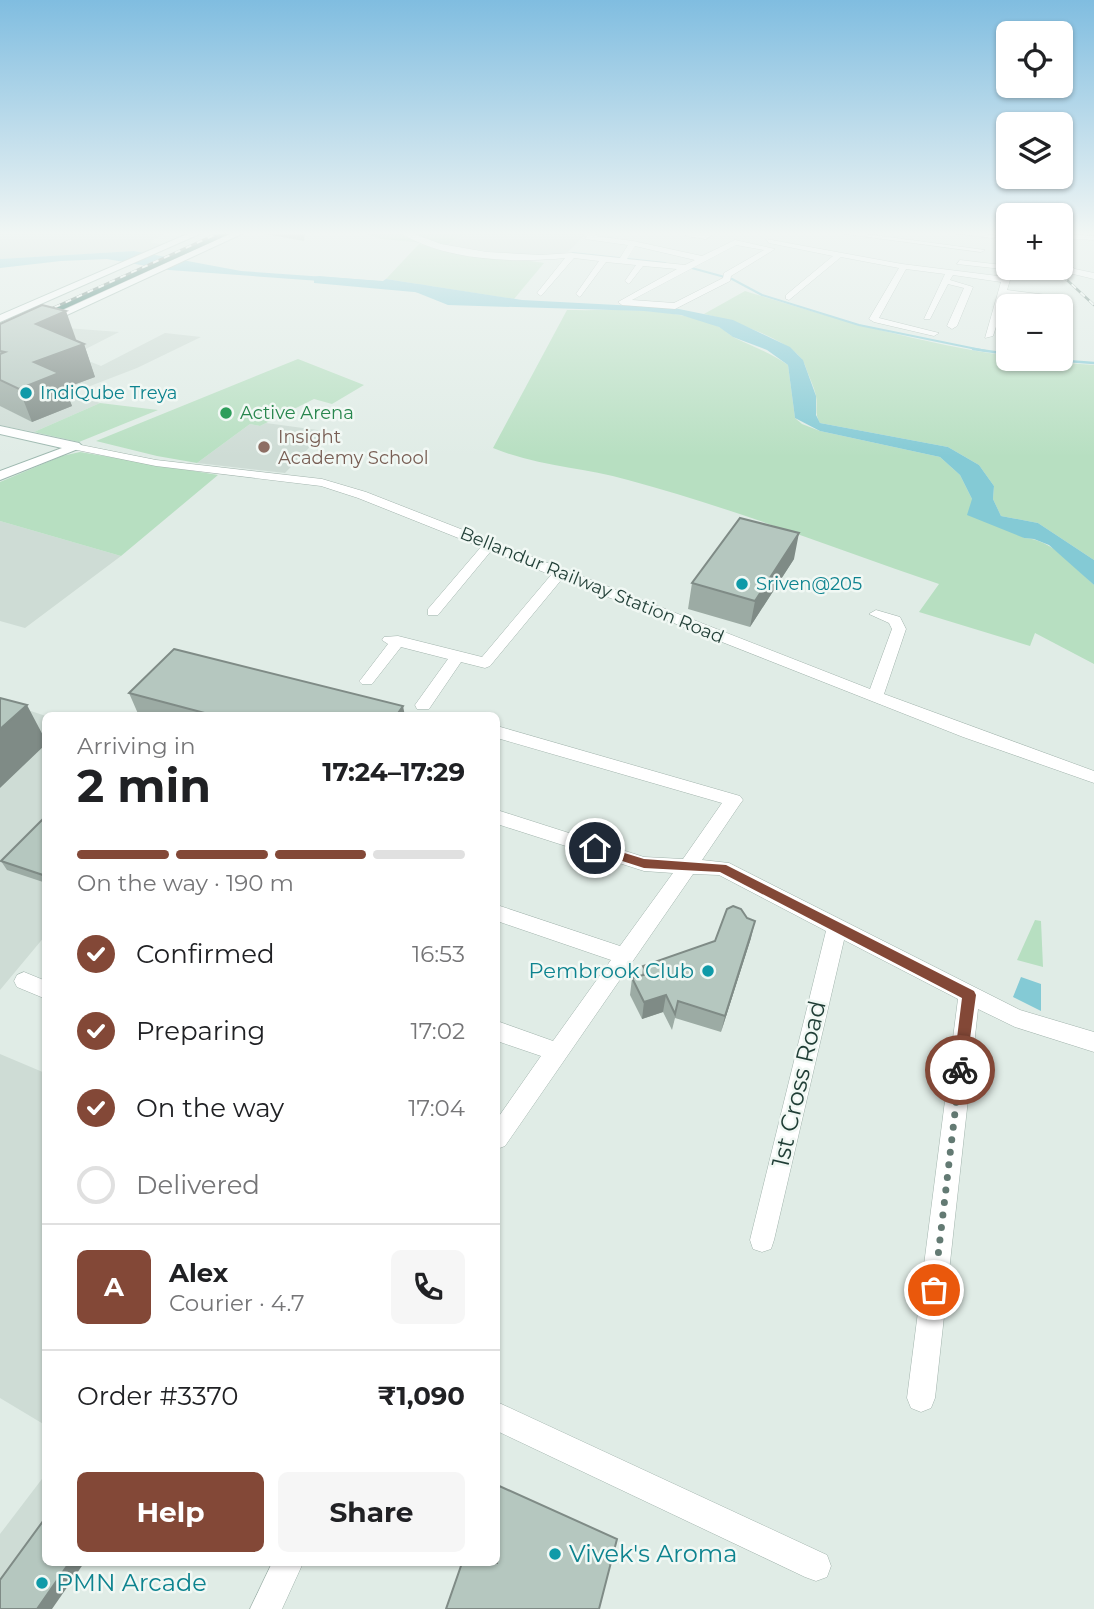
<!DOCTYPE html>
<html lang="en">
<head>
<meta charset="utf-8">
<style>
	:root { --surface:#fff; --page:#f6f6f6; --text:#202124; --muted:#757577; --line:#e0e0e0; --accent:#834837 }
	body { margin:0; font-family:Montserrat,sans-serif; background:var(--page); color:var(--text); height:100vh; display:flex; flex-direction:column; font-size:26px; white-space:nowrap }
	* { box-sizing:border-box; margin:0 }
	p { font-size:23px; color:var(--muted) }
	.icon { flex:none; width:38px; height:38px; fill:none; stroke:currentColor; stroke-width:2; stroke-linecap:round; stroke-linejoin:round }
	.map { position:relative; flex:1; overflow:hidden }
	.side { position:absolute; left:42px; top:712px; width:458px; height:854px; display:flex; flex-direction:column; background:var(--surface); border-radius:10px; box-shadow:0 2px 5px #0004 }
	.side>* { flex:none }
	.controls { position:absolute; left:996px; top:21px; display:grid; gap:14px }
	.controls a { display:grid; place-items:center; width:77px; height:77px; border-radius:10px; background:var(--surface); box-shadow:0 2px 5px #0004; font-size:35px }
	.pin { position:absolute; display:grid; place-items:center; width:60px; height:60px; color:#fff; margin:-30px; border:4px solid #fff; border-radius:50%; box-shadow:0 2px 7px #0007 }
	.courier { position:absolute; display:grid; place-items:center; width:70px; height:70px; margin:-35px; border:5px solid #834837; border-radius:50%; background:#fff; color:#222; box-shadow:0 2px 9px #0007 }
	.summary em { font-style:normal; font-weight:700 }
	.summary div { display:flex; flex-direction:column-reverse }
	.summary { display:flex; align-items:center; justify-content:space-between; height:119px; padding:0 35px }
	h1 { font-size:46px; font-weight:700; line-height:52px }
	.bar { display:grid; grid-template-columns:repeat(4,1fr); gap:10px 7px; align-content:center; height:84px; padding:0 35px }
	.bar i { height:9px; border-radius:5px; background:var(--line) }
	.bar .current { background:var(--accent) }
	.bar p { grid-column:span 4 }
	.line { display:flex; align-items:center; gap:18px; padding:0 35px; border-top:2px solid var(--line) }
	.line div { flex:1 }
	.round { display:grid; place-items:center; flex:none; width:74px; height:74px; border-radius:10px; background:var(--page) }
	ol { padding:0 35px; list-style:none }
	li { display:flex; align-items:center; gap:21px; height:77px }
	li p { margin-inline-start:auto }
	li .icon { padding:7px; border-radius:50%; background:var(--accent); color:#fff; stroke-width:4 }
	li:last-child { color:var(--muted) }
	li i { width:38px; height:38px; border:4px solid var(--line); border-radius:50% }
	.primary-button { display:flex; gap:14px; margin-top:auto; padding:14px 35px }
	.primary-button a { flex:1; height:80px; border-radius:10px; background:var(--accent); color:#fff; font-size:28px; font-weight:700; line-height:80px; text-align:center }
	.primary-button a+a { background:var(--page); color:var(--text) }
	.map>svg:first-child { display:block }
	.built { fill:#cedcd5 }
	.green { fill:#b7dfc1 }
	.water { fill:#84cad5 }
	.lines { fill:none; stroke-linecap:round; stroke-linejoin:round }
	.stream-far1 { stroke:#84cad5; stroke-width:2 }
	.stream { stroke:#84cad5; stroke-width:2.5 }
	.river { fill:#84cad5; fill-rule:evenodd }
	.street-casing { stroke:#a2b4ad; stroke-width:1 }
	.secondary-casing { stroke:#9db8af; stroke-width:2 }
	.highway-casing { stroke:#c0c9c6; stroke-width:2 }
	.street { fill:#fff; fill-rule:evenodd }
	.secondary { fill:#fff; fill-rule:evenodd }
	.highway { fill:#296b5d; fill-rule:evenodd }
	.rail-casing { stroke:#5a7970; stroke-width:2.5 }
	.rail { stroke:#f1f8f4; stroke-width:2; stroke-dasharray:6; stroke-linecap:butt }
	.wall { fill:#9caba4 }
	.shaded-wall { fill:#7f8b86 }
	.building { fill:#b5c7bf; stroke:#7f8b86; stroke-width:2 }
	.route { fill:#834837 }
	.done { stroke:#637a73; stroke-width:7; stroke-dasharray:0 12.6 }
	.culture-dot { fill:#0f9aa8; stroke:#f1f8f4; stroke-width:2.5 }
	.leisure-dot { fill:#2e9e5b; stroke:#f1f8f4; stroke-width:2.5 }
	.education-dot { fill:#8d6e63; stroke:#f1f8f4; stroke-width:2.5 }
	.labels { text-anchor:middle; stroke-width:5; stroke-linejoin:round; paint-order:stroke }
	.far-culture-label { font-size:18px; fill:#0d838f; stroke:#f1f8f4; text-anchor:start }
	.far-leisure-label { font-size:18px; fill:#27864d; stroke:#f1f8f4; text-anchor:start }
	.far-education-label { font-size:18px; fill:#785e54; stroke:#f1f8f4; text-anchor:start }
	.far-street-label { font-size:18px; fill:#1f3d35; stroke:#f1f8f4 }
	.culture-label { font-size:21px; fill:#0d838f; stroke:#f1f8f4; text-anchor:end }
	.near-street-label { font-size:24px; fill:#1f3d35; stroke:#f1f8f4 }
	.near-culture-label { font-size:24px; fill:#0d838f; stroke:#f1f8f4; text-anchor:start }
</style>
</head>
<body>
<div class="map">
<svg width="1094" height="1609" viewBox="0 0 1094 1609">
	<rect width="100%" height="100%" fill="#e0ece6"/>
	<!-- built -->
	<path class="built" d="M0,232H166L150,242L163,245L146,253L134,251L0,259Z
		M467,232H588L568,252L543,259L447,245Z
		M53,327L119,332L74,355L101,366L165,333L201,337L137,368L72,393L100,403L34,432L0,425V351Z
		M266,423L325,431L285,473L197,463L250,424L260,426Z
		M0,521L121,556L25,628L0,621Z
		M0,701L46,716L45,936L0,990Z
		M0,1054L45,1073V1425L0,1398Z
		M45,1475V1527L0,1592V1534Z"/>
	<!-- green -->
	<path class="green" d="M360,232H467L447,245L381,239Z
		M419,244L544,263L514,299L386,279Z
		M745,291C832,318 918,343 1008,356V359L1094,365V560L1038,523L1001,516L993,499L994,486L979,465L948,447L820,423C814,413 818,407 816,396C814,386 808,375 805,365C797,341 727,319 704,314Z
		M567,310C617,311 670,306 717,326C724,329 729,335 735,338C754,347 771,353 788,365L795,418L802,424L820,431L940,457L960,475L972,499L1024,538C1052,539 1074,567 1094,585V664L1035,633L1030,646L919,612L939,584C836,549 733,508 628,480C582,467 540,467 493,448Z
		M298,359L364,385L332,404L314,399L260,426L250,424L197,463L157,456L96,441Z
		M100,403L158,410L79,442L34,432Z
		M80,452L218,475L121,556L0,521V482L62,456Z
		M1035,920L1041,921L1043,967L1017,960Z"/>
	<!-- water -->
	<path class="water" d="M134,251L241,271L383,281L386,279L522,300L674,308L733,320L790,347L803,360L816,396V415L820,423L948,447L979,465L994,486L993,499L1001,516L1038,523L1094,560V585L1049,545L1034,539L1024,538L967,515L972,499L960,475L940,457L820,431L795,418L788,365L767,350L733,337L719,327L681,315L644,311L448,305L403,287L169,270L107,259L61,261L0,268V259Z
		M1021,977L1041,984V1011L1013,997Z"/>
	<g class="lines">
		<!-- stream-far1 -->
		<path class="stream-far1" d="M573,253L665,263
			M688,267L732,279L762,295L859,325L986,351"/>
		<!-- stream -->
		<path class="stream" d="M973,349L1008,354
			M1040,359L1094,363"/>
		<!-- river -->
		<path class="river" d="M319,276L425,285L432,289L425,293L314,283V277Z"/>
		<!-- street casing -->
		<g class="street-casing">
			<path id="street" d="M399,232H409L441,244L487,252L541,255L572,253L620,258L628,245L585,239L590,232H599L595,236L633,241L702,256L735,240L775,249L731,276L730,281L675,309L622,305L618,302L677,269L643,266L629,284L625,281L636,265L606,262L580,297L576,294L599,261L574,258L541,296L537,293L565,258C514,263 444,261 399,232ZM736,245L764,250L724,273L723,278L674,303L632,300ZM635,246L695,260L685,265L627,259Z
				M686,232L705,234L717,232L706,239L686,236Z
				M831,232H851L985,250L981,252Z
				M944,232H971L997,236L993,238Z
				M1060,234L1094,236V240L1060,238Z
				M766,239L902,264L1006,277L1010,280L1007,290L1047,295L1048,306H1040V299L1006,295L993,336L985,338L1001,282L953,275L950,280L973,287L957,326L952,329L947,326L964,288L948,284L930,319H924L945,274L906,269L879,318L939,333L934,336L874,322L869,319L899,268L841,257L789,300L786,299V295L833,256L769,243Z
				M1060,259L1075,269L1094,273V279L1069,273L1060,266Z
				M960,260L1002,265L1006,267L1002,269L957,264Z
				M76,444L156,460L322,479L366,492L870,689L892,629L889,623L869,614L876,610L900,617L906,629L884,694L1094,771V783L963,737L562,579L490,666L485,668L461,662L429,709H417L415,705L448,659L401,647L372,684H362L359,681L362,678L388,644L382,640L384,637L398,636L482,657L551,575L491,551L438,615H428V609L481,547L358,498L321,486L156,466L72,449V445Z
				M497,726L740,796L743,800L740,804L702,860L729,863L1020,1010L1094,1032V1052L1015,1027L978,1009L935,1398L931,1408L921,1412L911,1408L907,1398L958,999L844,940L774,1240L771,1249L762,1252L753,1249L750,1240L826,931L719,875L693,874L505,1146L497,1149V1119L541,1056L497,1041V1021L553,1041L611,960L497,921V905L620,946L673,873L644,871L497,824V810L644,857L683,859L722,803L497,738Z
				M24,972L46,981V999L17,987L14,981L17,975Z
				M497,1402L827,1555L831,1566L827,1577L816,1581L805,1577L497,1431Z
				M272,1563H303L282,1609H250Z"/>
		</g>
		<!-- secondary casing -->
		<g class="secondary-casing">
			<path id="secondary" d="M192,232H204L0,322V315Z
				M234,232H246L0,346V339Z
				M0,426L79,443L83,447L0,480V471L62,448L0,434Z"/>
		</g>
		<!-- highway casing -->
		<g class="highway-casing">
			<path id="highway" d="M222,232H234L0,338V331Z"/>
		</g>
		<!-- street -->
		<use href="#street" class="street"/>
		<!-- secondary -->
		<use href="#secondary" class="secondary"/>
		<!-- highway -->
		<use href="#highway" class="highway"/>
		<!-- rail casing -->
		<g class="rail-casing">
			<path id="rail" d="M1054,268L1094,305
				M0,332L221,232"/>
		</g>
		<!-- rail -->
		<use href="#rail" class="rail"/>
	</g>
	<!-- wall -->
	<path class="wall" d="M254,232H305L304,241Z
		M0,324L77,342L84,344L95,377L65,388L72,406L32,422L0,406Z
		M794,559L750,627L688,609L692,583Z
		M129,693L405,716H139Z
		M46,816V883L7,870L1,861Z
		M751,938L721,1032L675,1018L672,1030L663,1012L642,1019L630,995L632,978L642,975L643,966L715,941Z"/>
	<!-- shaded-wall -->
	<path class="shaded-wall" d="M66,311L77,342L36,324Z
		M84,344L95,377L65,388L72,406L32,422L19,389L34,362Z
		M799,533L794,559L750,627L755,601Z
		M27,705L46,741V744L0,788V729Z
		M403,706L405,716H396Z
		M755,921L751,938L721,1032L725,1016Z
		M666,995L663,1012L642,1019L644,1002Z
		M69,1563H84L52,1609H37Z"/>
	<!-- building -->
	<path class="building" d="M42,305L66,311L36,324L84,344L34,362L59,373L19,389L0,380V354L5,352L0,351V324Z
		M740,518L799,533L755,601L692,583Z
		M174,649L403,706L396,716H216L129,693Z
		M0,698L27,705L0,729Z
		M46,816V876L1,861Z
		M733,906L741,909L747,918L755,921L725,1016L678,1001L675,1014L666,995L644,1002L632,978L647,974L643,966L715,941L727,909Z
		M497,1485L617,1539L599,1609H446L462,1563H497Z
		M46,1517V1563H69L37,1609H0V1580Z"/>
	<!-- sky -->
	<linearGradient id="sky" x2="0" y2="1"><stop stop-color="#80bde0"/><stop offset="0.51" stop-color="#f1f6f4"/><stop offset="1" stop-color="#f1f6f4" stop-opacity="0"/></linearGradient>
	<rect width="1094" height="457" fill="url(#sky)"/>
	<!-- route -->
	<path class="route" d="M595,844L644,859L726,865L974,991L976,995L965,1075H955L953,1070L962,998L720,872L644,868L591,851V845Z"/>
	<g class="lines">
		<!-- done -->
		<path class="done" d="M934,1290L960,1070"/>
	</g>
	<!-- markers -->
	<g class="culture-dot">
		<circle cx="26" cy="393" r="7"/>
		<circle cx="742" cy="584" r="7"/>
		<circle cx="708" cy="971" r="7"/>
		<circle cx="555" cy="1554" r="7"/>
		<circle cx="42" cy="1583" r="7"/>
	</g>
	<circle class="leisure-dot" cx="226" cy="413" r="7"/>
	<circle class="education-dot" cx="264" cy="447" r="7"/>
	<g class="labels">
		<!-- far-culture labels -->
		<g class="far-culture-label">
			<text x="40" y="399">IndiQube Treya</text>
			<text x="756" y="590">Sriven@205</text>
		</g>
		<!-- far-leisure labels -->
		<g class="far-leisure-label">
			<text x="240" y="419">Active Arena</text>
		</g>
		<!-- far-education labels -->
		<g class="far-education-label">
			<text x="278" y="443">Insight<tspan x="278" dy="21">Academy School</tspan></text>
		</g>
		<!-- far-street labels -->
		<g class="far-street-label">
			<text transform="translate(592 585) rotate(22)" y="6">Bellandur Railway Station Road</text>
		</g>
		<!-- culture labels -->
		<g class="culture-label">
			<text x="694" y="978">Pembrook Club</text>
		</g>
		<!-- near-street labels -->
		<g class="near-street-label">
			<text transform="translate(799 1084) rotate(-77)" y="8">1st Cross Road</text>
		</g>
		<!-- near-culture labels -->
		<g class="near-culture-label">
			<text x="569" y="1562">Vivek's Aroma</text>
			<text x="56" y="1591">PMN Arcade</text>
		</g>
	</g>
</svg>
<div class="controls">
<a><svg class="icon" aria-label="locate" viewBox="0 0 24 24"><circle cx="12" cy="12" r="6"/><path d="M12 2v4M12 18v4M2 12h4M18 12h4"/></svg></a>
<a><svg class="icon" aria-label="layers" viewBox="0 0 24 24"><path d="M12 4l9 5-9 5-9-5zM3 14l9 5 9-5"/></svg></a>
<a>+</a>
<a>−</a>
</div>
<div class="pin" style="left:934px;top:1290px;background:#ea580c"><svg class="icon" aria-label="bag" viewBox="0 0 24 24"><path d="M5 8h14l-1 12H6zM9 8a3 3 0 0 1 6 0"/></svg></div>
<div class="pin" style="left:595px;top:848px;background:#1f2937"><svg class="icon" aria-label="home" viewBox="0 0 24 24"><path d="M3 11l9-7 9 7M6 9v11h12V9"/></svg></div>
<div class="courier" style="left:960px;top:1070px"><svg class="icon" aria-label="bike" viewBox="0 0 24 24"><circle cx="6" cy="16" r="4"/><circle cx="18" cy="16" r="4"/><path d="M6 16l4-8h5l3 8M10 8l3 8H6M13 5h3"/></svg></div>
<section class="side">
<div class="summary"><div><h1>2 min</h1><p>Arriving in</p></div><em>17:24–17:29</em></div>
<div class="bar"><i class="current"></i><i class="current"></i><i class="current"></i><i></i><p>On the way · 190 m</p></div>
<ol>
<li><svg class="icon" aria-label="check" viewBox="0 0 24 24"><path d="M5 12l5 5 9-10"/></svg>Confirmed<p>16:53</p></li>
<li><svg class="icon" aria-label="check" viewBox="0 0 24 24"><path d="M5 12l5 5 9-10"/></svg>Preparing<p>17:02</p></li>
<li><svg class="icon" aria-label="check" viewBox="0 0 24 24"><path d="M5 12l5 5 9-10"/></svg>On the way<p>17:04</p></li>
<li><i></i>Delivered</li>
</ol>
<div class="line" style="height:126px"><b class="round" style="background:var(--accent);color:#fff">A</b><div><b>Alex</b><p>Courier · 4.7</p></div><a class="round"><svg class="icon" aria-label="phone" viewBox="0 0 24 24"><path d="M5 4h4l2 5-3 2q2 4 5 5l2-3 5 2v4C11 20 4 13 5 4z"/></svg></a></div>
<div class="line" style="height:91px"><div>Order #3370</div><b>₹1,090</b></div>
<div class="primary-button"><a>Help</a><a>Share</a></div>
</section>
</div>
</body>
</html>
